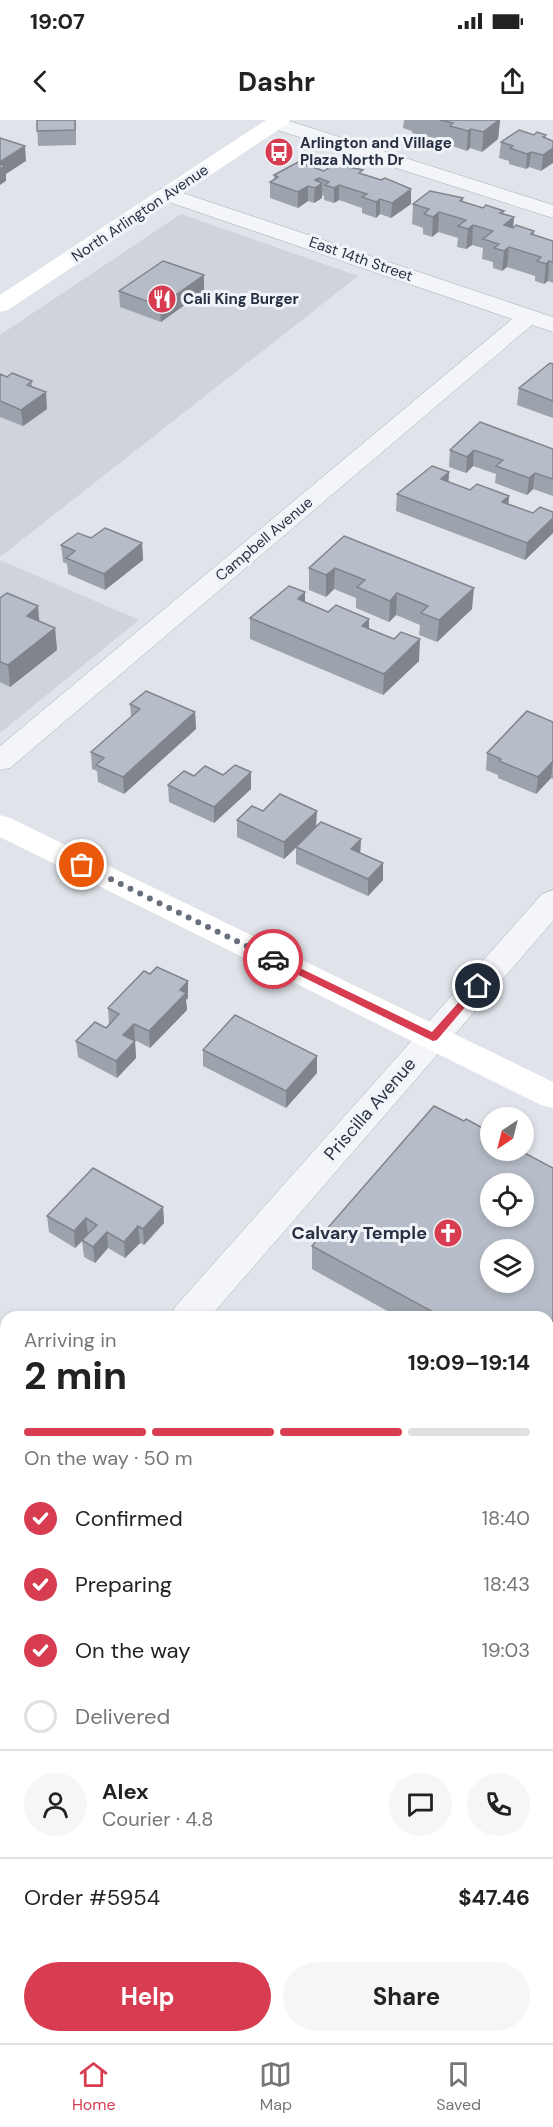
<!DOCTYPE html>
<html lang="en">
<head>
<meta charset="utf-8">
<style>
	:root { --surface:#fff; --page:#f6f6f6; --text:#222; --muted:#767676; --line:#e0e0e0; --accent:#d83c50 }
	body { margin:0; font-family:"DM Sans",sans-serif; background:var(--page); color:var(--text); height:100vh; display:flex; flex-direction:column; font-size:22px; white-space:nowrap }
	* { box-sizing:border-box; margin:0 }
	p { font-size:20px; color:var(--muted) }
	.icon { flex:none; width:33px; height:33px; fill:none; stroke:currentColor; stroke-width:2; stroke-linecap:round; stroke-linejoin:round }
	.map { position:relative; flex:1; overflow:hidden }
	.panel { position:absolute; left:0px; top:1191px; width:554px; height:732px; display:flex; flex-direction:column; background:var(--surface); border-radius:18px 18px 0 0; box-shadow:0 3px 9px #0003 }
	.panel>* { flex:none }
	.needle { width:39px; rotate:215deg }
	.tools { position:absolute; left:480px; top:987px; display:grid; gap:12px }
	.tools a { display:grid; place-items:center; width:54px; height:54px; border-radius:50%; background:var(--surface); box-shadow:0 3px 9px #0003; font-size:30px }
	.pin { position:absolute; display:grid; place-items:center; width:51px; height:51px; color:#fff; margin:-26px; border:3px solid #fff; border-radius:50%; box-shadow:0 2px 6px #0007 }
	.courier { position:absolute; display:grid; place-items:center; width:60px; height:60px; margin:-30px; border:4px solid #d83c50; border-radius:50%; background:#fff; color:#222; box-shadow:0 2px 8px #0007 }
	.overview em { font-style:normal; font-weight:700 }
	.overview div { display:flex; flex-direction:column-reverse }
	.overview { display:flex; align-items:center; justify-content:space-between; height:102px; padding:0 24px }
	h1 { font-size:39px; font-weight:700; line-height:45px }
	.bar { display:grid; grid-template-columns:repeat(4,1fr); gap:9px 6px; align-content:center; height:72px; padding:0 24px }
	.bar i { height:8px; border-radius:4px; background:var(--line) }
	.bar .selected { background:var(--accent) }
	.bar p { grid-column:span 4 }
	.line { display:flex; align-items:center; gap:15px; padding:0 24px; border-top:2px solid var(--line) }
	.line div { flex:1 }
	.round { display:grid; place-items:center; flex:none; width:63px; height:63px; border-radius:32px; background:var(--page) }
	ol { padding:0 24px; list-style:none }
	li { display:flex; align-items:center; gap:18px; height:66px }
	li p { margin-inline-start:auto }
	li .icon { padding:6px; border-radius:50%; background:var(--accent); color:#fff; stroke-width:4 }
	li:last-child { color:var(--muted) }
	li i { width:33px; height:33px; border:3px solid var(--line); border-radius:50% }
	.primary-button { display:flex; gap:12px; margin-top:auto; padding:12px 24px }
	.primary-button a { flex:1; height:69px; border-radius:36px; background:var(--accent); color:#fff; font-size:24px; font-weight:700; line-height:69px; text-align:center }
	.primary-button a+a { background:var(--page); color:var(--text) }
	.status { display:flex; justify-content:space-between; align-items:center; height:42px; padding:0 30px; background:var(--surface); direction:ltr }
	.status svg { height:16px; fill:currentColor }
	header { display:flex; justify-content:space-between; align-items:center; height:78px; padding:0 24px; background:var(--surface); font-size:27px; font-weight:700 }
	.dock { display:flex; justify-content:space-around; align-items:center; height:84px; border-top:2px solid var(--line); background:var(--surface); font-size:16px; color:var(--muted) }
	.dock a { display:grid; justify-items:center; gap:3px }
	.dock .selected { color:var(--accent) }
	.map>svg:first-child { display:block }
	.built { fill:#ced3dc }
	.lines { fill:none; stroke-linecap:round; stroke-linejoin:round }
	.street-casing { stroke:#a5abb5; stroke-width:1 }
	.street { fill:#f3f5f8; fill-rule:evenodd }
	.secondary { fill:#fff; fill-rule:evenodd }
	.wall { fill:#9da3ac }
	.shaded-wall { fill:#80848c }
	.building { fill:#b7bdc8; stroke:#80848c; stroke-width:1.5; fill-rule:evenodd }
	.route { fill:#d83c50 }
	.done { stroke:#68707d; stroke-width:6; stroke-dasharray:0 10.8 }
	.labels { text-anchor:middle; stroke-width:6; stroke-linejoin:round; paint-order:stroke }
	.far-poi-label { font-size:15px; font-weight:bold; fill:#273143; stroke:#f0f3f7; text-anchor:start }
	.far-street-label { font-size:15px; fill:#273143; stroke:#f0f3f7 }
	.street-label { font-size:18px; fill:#273143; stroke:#f0f3f7 }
	.poi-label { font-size:18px; font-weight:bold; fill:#273143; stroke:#f0f3f7; text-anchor:end }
</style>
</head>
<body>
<div class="status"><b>19:07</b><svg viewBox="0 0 49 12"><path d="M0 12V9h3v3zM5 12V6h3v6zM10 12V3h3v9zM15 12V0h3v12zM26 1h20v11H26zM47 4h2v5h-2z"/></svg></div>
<header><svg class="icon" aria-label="back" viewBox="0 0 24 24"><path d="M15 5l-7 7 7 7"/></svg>Dashr<svg class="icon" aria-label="share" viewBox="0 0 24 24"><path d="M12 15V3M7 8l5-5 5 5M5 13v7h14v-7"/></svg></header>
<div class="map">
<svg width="553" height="1923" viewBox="0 0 553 1923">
	<rect width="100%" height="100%" fill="#e0e4ea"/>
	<!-- built -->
	<path class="built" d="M181,94L358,156L0,437V215Z
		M0,440L139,500L0,613Z"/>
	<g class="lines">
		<!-- street casing -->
		<g class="street-casing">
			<path id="street" d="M267,0H286L553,85V98L268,7L265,3Z
				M168,68L553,197V212L532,205L10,648L0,650V626L512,199L160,79L157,74L160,69Z
				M553,770V801L210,1197H170L175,1187L542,774Z
				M6,1387V1425L0,1427V1389Z"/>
		</g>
		<!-- street -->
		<use href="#street" class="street"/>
		<!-- secondary -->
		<path class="secondary" d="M266,0H290L287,4L8,190L0,192V175Z
			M0,695L10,698L553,962V988L541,985L0,717Z"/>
	</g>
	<!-- wall -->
	<path class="wall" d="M37,0H76V25L38,26Z
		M404,0H500L498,19L482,32L470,28L467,31L449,25V22L412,13V11L403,8Z
		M546,15L541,51L529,47L526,49L509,44V41L499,38L501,22Z
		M324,51L363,54L411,84L391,98L380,94L376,98L362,93V88L339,80L334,83L324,80V76L322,75V78L314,83L308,81L298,88L270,78V62L274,60V55Z
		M463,78V81L483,88L504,91L503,94L514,97L513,108L534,111V115L553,121V163L548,161L544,164L535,161V156L507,147L502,151L493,148V142L482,139L483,128L472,125L466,129L457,127L458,118L438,112L432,117L423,114V108L412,104L413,84Z
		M204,155V171L161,202L120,187L119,171Z
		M553,244V298L517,285L519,268Z
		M0,254L7,257L32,261V267L47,289L23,306L0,297Z
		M553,329V376L533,369L527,375L495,363L496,354L473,346L466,353L449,347L450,330Z
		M449,352L448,362L533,393L553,392V413L525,440L396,391L397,374Z
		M344,416L472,489L437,522L419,515L420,505L396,495L389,502L356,488V478L334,469L326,477L309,470V448Z
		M91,418L142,423L143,440L105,470L68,454L67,444L63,442L61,425Z
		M0,478L39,501L55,508L57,530L10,567L0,562Z
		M305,483L369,509L419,541L383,575L250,519V498Z
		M130,584L195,592L196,609L124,674L98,662L97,651L92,649L91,632L131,597Z
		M553,602V659L551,658L536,674L498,658V655L486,650L487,633Z
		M251,652V669L214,703L169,682L168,665L194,656L223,655Z
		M263,691L361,719L360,733L383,743V760L368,776L296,744V727L298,726L284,739L237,717V700Z
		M150,854L188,861V878L186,880L187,890L150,928L135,920V921L136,938L117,958L78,937L76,921L106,908L109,904L108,888Z
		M203,930L317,953L286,988L203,946Z
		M490,1030L553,1048V1237L548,1244V1197H398L312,1149V1126Z
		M163,1087L164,1103L144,1125L140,1123L125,1138L108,1128L95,1143L84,1137L82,1121L75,1128L49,1112L47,1096Z
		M6,1682V1782L0,1778V1690Z
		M406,1917H512L509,1923H397L404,1920Z"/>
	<!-- shaded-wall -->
	<path class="shaded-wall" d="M484,0H500L498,19L482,32Z
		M471,9L470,28L467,31L468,11Z
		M25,26L26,41L6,54V61L0,65V42Z
		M553,28V43L541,51L543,35Z
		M531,32L529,47L526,49L527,34Z
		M319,58V65L322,63V78L314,83L315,60Z
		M339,65V80L334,83V68Z
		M308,66V81L298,88V72Z
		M411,69V84L391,98L392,83Z
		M380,79V94L376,98V82Z
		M439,92L438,112L432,117L433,97Z
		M514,97L512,117L504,105Z
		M473,105L472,125L466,129L468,109Z
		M509,127L507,147L502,151L504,131Z
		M549,141L548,161L544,164L546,144Z
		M204,155V171L161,202L160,186Z
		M46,272L47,289L23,306L21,290Z
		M474,330L473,346L466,353L467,337Z
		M449,352L448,369L441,359Z
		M535,353L533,369L527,375L529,358Z
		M509,376L508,392L502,382Z
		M553,398V413L525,440L527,423Z
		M142,423L143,440L105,470L104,454Z
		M335,448L334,469L326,477V455Z
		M474,468L472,489L437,522L439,500Z
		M305,472V494L298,479Z
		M397,473L396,495L389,502L390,481Z
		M38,486L40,508L27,496Z
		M369,499V521L362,506Z
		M55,508L57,530L10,567L8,545Z
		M420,519L419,541L383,575L384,554Z
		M195,592L196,609L124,674L123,657Z
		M553,641L551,658L536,674L538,657Z
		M251,652V669L214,703V687Z
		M317,691L316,708L284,739V722Z
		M361,719L360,736L351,729Z
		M383,743V760L368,776V759Z
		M188,861V878L186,880L187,890L150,928L149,911L180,870Z
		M134,904L135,920L126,931L135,921L136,938L117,958L116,941L123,915Z
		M317,936V953L286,988V971Z
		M163,1087L164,1103L144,1125L143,1109Z
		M86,1098L88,1115L75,1128L74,1111Z
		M138,1106L140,1123L125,1138L124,1122Z
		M107,1112L108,1128L95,1143L93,1127Z
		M553,1218V1237L548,1244V1226Z
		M485,1917H487L486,1923H481Z
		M506,1917H512L509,1923H502Z"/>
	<!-- building -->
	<path class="building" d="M37,0H75V10L37,11Z
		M440,0H499L483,12L471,9L468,11L450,6L453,3Z
		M519,10L534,15L537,12L546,15L543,17L553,21V28L543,35L531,32L527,34L510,28L513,26L501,22Z
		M0,18L25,26L0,42Z
		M298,42L324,51L334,44L363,50L359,53L381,60L385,58L411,69L392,83L380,79L376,82L362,77L367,74L339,65L334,68L325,65L329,62L319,58L315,60L322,63L315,68L308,66L298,72L270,62L278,57L274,55Z
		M0,44L5,46L0,49Z
		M430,71L463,78L460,81L483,88L486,85L504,91L500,93L514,97L504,105L513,108L516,105L534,111L531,114L553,121V142L549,141L546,144L537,141L541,137L509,127L504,131L494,128L499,124L483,119L493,111L473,105L468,109L458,106L466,100L439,92L433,97L424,94L429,89L413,84Z
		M163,141L204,155L160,186L119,171Z
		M550,243L553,244V281L519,268Z
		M12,253L32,261L27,265L46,272L21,290L0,281V254L7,257Z
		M480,302L553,329V359L535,353L529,358L496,346L503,340L474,330L467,337L450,330Z
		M432,346L449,352L441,359L470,370L477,364L509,376L502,382L533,393L540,387L553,392V398L527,423L397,374Z
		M105,408L142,423L104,454L66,438L75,431L61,425L78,413L91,418Z
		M344,416L474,468L439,500L421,493L428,486L397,473L390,481L357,467L365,460L335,448L326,455L309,448Z
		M289,466L305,472L298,479L328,492L336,485L369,499L362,506L394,519L401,512L420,519L384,554L250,498Z
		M7,473L38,486L27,496L55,508L8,545L0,542V478Z
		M146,571L195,592L123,657L96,645L104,638L91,632L140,589L130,584Z
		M527,591L553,602V641L538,657L499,641L501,639L487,633Z
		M235,645L251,652L214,687L168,665L184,651L194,656L205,646L223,655Z
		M280,674L317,691L284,722L237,700L252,686L263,691Z
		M321,702L361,719L351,729L383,743L368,759L296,727Z
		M157,847L188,861L180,870L186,873L149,911L134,904L123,915L135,921L116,941L76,921L95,902L106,908L119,894L108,888L144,851L150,854Z
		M235,895L317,936L286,971L203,930Z
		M434,986L464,1001L466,999L490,1012V1030H519L553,1048V1218L548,1226V1197H442L312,1126ZM490,1064H524V1096H490ZM490,1130H524V1162H490Z
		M93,1048L163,1087L143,1109L138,1106L124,1122L107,1112L93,1127L82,1120L97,1105L86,1098L74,1111L47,1096Z
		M6,1682V1771L0,1767V1690Z
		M401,1917L404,1920L406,1917H485L481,1923H397Z
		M493,1917H506L502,1923Z"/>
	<!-- route -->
	<path class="route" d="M273,835L432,912L475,864L478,863L483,866L437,920L433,921L270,841L268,839Z"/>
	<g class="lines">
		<!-- done -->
		<path class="done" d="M82,745L273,839"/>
	</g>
	<!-- icons -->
	<defs>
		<g id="bus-disc" transform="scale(1.5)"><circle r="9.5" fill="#d83c50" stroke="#f0f3f7"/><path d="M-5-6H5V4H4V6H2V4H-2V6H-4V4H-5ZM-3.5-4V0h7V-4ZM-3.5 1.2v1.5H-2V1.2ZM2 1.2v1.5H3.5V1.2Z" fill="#fff"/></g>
		<g id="restaurant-disc" transform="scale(1.5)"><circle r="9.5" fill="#d83c50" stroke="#f0f3f7"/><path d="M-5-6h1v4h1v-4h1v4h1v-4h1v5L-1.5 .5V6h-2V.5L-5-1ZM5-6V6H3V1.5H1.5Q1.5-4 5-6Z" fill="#fff"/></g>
		<g id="church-disc" transform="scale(1.5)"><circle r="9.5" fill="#d83c50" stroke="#f0f3f7"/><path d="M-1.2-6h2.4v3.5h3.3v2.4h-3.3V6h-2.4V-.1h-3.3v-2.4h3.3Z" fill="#fff"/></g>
	</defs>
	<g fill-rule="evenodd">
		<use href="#bus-disc" x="279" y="32"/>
		<use href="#restaurant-disc" x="162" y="179"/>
		<use href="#church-disc" x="448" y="1113"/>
	</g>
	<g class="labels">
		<!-- far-poi labels -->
		<g class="far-poi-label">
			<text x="300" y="28">Arlington and Village<tspan x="300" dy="17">Plaza North Dr</tspan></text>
			<text x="183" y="184">Cali King Burger</text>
		</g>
		<!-- far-street labels -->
		<g class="far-street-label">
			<text transform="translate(140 93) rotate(-34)" y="5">North Arlington Avenue</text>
			<text transform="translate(361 139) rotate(19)" y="5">East 14th Street</text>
			<text transform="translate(264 419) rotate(-40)" y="5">Campbell Avenue</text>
		</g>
		<!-- street labels -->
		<g class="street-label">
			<text transform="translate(370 989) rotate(-49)" y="6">Priscilla Avenue</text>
		</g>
		<!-- poi labels -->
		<g class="poi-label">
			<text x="427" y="1119">Calvary Temple</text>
		</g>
	</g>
</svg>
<div class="tools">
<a><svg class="needle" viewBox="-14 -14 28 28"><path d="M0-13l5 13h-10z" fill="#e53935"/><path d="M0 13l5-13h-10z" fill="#767676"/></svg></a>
<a><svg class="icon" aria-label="locate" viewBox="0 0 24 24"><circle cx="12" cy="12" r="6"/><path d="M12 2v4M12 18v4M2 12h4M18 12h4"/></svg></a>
<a><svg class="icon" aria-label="layers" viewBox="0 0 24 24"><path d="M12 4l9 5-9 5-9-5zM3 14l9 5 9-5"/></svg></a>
</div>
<div class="pin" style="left:82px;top:745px;background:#ea580c"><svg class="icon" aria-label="bag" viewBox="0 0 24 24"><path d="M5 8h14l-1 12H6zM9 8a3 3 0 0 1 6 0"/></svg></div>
<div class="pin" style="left:478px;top:866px;background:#1f2937"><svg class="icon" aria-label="home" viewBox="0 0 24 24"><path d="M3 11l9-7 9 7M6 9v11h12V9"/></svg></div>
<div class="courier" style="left:273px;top:839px"><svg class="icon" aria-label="car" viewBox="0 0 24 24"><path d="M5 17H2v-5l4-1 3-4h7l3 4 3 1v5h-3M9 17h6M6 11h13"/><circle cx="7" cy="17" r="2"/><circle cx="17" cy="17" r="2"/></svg></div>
<section class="panel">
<div class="overview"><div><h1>2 min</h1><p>Arriving in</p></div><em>19:09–19:14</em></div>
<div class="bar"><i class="selected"></i><i class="selected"></i><i class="selected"></i><i></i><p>On the way · 50 m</p></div>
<ol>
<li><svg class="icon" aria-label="check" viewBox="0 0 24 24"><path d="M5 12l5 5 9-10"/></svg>Confirmed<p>18:40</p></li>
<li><svg class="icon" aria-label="check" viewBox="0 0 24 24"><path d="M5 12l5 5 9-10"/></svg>Preparing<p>18:43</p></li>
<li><svg class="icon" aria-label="check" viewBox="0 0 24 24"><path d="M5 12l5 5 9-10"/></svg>On the way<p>19:03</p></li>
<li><i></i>Delivered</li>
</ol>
<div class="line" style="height:108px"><a class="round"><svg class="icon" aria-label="person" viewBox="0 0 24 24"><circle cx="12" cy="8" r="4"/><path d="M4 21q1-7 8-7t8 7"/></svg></a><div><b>Alex</b><p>Courier · 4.8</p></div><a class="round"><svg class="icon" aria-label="chat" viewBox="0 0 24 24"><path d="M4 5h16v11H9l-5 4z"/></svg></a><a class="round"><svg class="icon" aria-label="phone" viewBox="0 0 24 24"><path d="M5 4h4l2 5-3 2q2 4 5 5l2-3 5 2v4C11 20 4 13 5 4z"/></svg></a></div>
<div class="line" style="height:78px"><div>Order #5954</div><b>$47.46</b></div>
<div class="primary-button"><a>Help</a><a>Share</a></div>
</section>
</div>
<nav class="dock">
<a class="selected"><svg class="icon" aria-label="home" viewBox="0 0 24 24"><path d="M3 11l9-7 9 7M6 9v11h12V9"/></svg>Home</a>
<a><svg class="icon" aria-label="map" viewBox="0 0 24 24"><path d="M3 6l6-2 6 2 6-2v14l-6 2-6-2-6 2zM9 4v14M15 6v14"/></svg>Map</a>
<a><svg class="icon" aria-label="saved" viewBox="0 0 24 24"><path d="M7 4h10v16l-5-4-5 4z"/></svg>Saved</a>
</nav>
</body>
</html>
